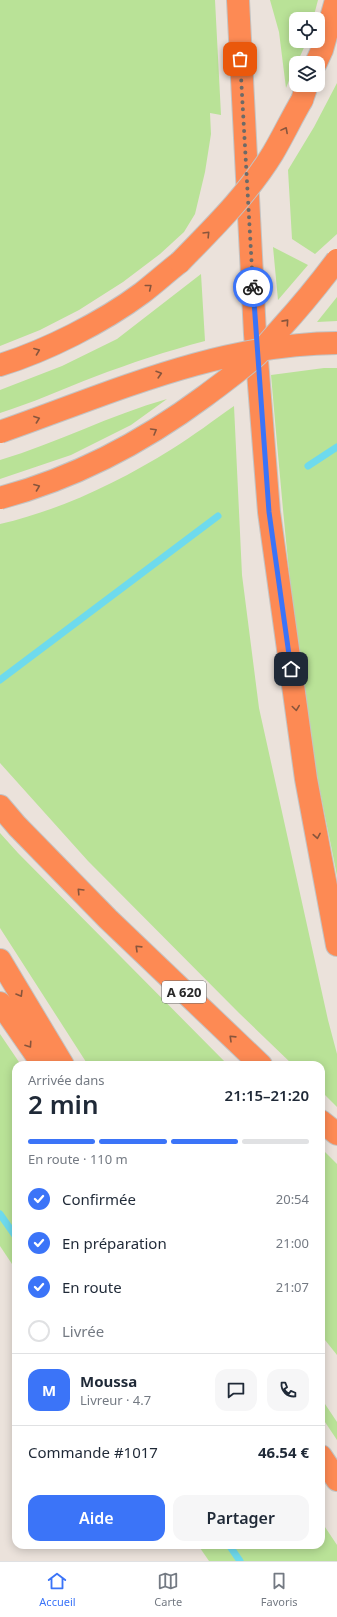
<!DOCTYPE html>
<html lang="fr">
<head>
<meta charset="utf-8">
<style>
	:root { --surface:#fff; --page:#f6f6f7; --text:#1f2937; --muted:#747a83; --line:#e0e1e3; --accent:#3b74f8 }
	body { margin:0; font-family:"Noto Sans",sans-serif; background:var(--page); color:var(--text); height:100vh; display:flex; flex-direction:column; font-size:15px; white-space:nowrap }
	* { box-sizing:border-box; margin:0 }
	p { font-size:13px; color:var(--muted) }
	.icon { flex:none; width:22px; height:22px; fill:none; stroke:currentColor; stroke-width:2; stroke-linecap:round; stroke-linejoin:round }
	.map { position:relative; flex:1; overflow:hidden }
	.panel { position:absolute; left:12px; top:1061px; width:313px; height:488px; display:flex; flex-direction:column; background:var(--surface); border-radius:12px; box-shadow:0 2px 10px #0003 }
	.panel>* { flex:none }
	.fabs { position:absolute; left:289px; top:12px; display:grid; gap:8px }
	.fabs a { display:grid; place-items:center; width:36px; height:36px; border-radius:8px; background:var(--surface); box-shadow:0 2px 10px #0003; font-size:20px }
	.pin { position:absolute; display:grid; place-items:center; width:34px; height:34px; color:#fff; margin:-17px; border-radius:8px; box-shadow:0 2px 6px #0006 }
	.courier { position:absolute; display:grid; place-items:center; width:40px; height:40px; margin:-20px; border:3px solid #3b74f8; border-radius:50%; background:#fff; color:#222; box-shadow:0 1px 5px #0007 }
	.head em { font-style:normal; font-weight:600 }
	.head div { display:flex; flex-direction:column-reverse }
	.head { display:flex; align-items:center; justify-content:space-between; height:68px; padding:0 16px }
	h1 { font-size:26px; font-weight:600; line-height:30px }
	.bar { display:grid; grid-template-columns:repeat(4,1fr); gap:6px 4px; align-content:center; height:48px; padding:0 16px }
	.bar i { height:5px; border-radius:3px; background:var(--line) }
	.bar .selected { background:var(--accent) }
	.bar p { grid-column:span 4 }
	.line { display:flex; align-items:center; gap:10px; padding:0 16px; border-top:1px solid var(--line) }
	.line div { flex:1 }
	.round { display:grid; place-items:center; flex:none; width:42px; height:42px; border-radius:12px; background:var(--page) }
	ol { padding:0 16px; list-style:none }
	li { display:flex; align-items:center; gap:12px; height:44px }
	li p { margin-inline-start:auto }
	li .icon { padding:4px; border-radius:50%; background:var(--accent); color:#fff; stroke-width:4 }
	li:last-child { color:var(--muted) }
	li i { width:22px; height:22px; border:2px solid var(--line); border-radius:50% }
	.primary-button { display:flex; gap:8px; margin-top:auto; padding:8px 16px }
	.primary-button a { flex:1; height:46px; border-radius:12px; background:var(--accent); color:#fff; font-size:16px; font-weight:600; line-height:46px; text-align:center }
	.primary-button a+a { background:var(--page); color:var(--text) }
	.dock { display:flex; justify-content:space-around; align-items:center; height:56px; border-top:1px solid var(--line); background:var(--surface); font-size:11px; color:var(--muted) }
	.dock a { display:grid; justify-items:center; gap:2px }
	.dock .selected { color:var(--accent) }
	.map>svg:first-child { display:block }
	.green { fill:#b9e297 }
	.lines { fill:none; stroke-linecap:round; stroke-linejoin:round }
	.stream { stroke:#6edaed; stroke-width:7 }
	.motorway-casing { stroke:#c3c3c3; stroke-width:24 }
	.motorway { stroke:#fd8a54; stroke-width:22 }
	.motorway-bridge-casing { stroke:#c3c3c3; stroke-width:24; stroke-linecap:butt }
	.motorway-bridge { stroke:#fd8a54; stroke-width:22 }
	.oneway { stroke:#88553c }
	.done { stroke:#6d6a67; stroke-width:4; stroke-dasharray:0 7.2 }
	.route { stroke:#3b74f8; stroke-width:5 }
	.labels { text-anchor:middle; stroke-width:3; stroke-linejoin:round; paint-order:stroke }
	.shield { fill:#fff; stroke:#696969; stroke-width:1 }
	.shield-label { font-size:13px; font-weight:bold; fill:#292929 }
</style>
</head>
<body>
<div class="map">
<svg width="337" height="1561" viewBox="0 0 337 1561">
	<rect width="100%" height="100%" fill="#ebe2db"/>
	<!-- green -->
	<path class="green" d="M0,0H215L221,115L210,113L211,134L205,172L195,214L184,232L160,254L123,282L79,310L40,330L0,346Z
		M270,0H318L313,19H296V41H307L297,63H296L286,88L279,32Z
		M337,83V234L315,254L292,239L288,170L314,127Z
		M273,247L308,265L278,300Z
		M201,274L205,341C167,351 131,363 94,377C63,389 32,403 0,413V390L62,366L117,339Z
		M337,297V321L317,322Z
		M324,368H337V876C329,833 319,791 312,748C292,625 282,499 271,375Z
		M167,399L131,425L71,455L0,479V460C57,443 110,415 167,399Z
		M234,406L242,575L259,708L328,1020L337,1054V1107L321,1091V1065H293L239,1013L88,861L0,763V524C61,510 119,482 172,449C193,436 214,420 234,406Z
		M0,833L18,853L228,1065H88L0,928Z
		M0,1034L21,1065H16V1270L0,1246Z
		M321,1148L337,1164V1355L321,1335Z
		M321,1398L337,1422V1440L321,1416Z
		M321,1521L337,1545V1561H209L198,1545H321Z"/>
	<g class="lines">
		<!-- stream -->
		<path class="stream" d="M308,466L337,447
			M0,680L218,516
			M0,1214L16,1237
			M229,1545L240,1561"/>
		<!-- motorway casing -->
		<g class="motorway-casing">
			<path id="motorway" d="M238,0L255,334L269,512L306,779L337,945
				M316,63L322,50L336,0
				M302,100L307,85
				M0,365C46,351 103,322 142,293C155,283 167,272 180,262
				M0,806L17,826L108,919L261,1065
				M0,960L63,1065
				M0,1003L43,1065
				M321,1121L337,1134
				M321,1456L337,1480"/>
		</g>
		<!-- motorway -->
		<use href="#motorway" class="motorway"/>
		<!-- motorway-bridge casing -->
		<g class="motorway-bridge-casing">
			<path id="motorway-bridge" d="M180,262C213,228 248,194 273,153C283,136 292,117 302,100
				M0,432C111,393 217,344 337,343
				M0,498C75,478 143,442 205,396C222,383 241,370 257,355C265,347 273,337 281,328C301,306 319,284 337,260"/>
		</g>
		<!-- motorway-bridge -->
		<use href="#motorway-bridge" class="motorway-bridge"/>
	</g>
	<!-- one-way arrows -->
	<defs><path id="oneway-chevron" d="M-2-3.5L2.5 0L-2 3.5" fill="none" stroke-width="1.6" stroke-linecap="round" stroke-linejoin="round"/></defs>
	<g class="oneway">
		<use href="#oneway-chevron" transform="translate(285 130) rotate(-62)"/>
		<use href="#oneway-chevron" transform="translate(207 234) rotate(-46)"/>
		<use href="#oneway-chevron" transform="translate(149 287) rotate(-39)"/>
		<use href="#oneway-chevron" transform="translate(286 322) rotate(-48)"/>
		<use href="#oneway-chevron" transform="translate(37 351) rotate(-21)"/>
		<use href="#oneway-chevron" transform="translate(159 374) rotate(-17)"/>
		<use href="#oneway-chevron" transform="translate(37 419) rotate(-20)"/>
		<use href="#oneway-chevron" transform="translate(154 431) rotate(-30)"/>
		<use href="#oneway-chevron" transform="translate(37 487) rotate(-21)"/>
		<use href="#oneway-chevron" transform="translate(296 708) rotate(82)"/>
		<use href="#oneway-chevron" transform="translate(317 836) rotate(80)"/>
		<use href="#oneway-chevron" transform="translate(80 891) rotate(-134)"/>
		<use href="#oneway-chevron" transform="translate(138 948) rotate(-136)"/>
		<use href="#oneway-chevron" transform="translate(20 994) rotate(59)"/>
		<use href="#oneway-chevron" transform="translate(232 1038) rotate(-136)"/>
		<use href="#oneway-chevron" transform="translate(29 1045) rotate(56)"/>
	</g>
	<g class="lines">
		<!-- done -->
		<path class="done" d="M240,59L253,287"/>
		<!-- route -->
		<path class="route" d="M253,287L269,512L291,669"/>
	</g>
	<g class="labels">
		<!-- shield labels -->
		<rect class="shield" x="162" y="981" width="44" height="22" rx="3"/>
		<g class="shield-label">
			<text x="184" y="997">A 620</text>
		</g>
	</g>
</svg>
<div class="fabs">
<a><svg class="icon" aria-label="locate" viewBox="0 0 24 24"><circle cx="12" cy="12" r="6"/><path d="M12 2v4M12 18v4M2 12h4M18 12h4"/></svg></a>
<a><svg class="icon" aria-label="layers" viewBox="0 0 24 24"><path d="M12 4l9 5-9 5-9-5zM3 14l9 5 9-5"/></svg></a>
</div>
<div class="pin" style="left:240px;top:59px;background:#ea580c"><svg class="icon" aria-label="bag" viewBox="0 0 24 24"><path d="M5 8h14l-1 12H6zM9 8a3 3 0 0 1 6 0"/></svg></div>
<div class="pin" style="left:291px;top:669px;background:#1f2937"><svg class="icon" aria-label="home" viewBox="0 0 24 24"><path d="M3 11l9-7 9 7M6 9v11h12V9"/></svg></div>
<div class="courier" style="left:253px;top:287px"><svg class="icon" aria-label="bike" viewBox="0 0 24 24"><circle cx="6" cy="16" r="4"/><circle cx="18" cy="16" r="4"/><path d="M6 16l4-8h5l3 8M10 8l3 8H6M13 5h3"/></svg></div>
<section class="panel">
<div class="head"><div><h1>2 min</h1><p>Arrivée dans</p></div><em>21:15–21:20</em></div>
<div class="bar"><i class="selected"></i><i class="selected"></i><i class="selected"></i><i></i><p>En route · 110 m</p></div>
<ol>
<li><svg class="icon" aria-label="check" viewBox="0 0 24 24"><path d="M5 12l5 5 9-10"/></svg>Confirmée<p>20:54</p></li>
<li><svg class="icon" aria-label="check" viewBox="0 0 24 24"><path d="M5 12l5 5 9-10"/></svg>En préparation<p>21:00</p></li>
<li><svg class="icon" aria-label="check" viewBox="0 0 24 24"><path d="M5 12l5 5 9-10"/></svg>En route<p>21:07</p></li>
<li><i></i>Livrée</li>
</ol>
<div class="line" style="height:72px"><b class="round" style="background:var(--accent);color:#fff">M</b><div><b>Moussa</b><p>Livreur · 4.7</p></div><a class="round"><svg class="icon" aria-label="chat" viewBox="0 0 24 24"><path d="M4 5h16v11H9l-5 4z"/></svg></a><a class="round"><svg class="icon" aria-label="phone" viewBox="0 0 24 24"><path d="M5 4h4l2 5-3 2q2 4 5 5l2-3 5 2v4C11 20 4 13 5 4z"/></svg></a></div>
<div class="line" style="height:52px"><div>Commande #1017</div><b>46.54 €</b></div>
<div class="primary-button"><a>Aide</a><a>Partager</a></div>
</section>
</div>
<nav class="dock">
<a class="selected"><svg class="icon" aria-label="home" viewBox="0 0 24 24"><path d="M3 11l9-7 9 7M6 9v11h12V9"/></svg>Accueil</a>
<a><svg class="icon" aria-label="map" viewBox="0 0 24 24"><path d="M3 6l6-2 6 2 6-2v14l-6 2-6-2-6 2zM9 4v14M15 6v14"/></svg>Carte</a>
<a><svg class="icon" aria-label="saved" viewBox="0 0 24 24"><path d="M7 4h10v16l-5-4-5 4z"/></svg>Favoris</a>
</nav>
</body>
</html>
